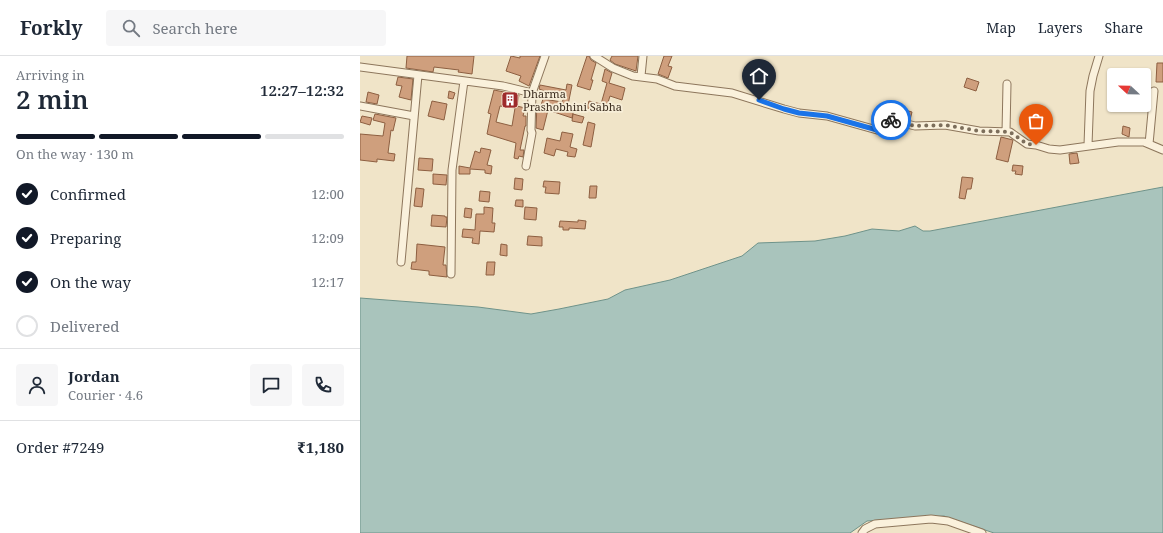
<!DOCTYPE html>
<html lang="en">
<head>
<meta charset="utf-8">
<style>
	:root { --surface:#fff; --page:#f6f6f7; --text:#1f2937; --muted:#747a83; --line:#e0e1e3; --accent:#111827 }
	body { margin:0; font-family:"Noto Serif",serif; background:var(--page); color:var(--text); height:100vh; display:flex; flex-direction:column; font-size:15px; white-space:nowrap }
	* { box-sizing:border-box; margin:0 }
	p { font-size:13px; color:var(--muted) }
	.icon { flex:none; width:22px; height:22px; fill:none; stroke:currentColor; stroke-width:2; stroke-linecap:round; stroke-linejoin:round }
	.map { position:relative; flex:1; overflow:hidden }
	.sheet { display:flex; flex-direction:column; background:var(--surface); width:360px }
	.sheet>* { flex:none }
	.needle { width:26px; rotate:292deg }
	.controls { position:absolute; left:747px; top:12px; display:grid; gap:8px }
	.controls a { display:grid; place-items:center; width:44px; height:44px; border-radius:4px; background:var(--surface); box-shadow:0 1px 3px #0004; font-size:20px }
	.pin { position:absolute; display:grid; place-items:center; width:34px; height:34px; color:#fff; margin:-41px -17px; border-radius:50% 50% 50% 0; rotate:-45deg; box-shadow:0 0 4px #0007 }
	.pin .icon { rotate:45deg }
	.courier { position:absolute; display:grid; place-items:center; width:40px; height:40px; margin:-20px; border:3px solid #1a73e8; border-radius:50%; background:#fff; color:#222; box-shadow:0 1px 5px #0007 }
	.head em { font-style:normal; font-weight:600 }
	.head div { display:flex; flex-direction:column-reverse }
	.head { display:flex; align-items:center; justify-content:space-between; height:68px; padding:0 16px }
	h1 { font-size:26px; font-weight:600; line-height:30px }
	.bar { display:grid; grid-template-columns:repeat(4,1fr); gap:6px 4px; align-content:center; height:48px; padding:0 16px }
	.bar i { height:5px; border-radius:3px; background:var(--line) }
	.bar .on { background:var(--accent) }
	.bar p { grid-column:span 4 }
	.line { display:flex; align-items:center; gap:10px; padding:0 16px; border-top:1px solid var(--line) }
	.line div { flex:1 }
	.round { display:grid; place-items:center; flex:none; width:42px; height:42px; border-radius:4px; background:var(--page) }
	ol { padding:0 16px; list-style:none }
	li { display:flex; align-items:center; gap:12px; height:44px }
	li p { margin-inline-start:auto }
	li .icon { padding:4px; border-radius:50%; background:var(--accent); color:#fff; stroke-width:4 }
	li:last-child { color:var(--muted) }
	li i { width:22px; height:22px; border:2px solid var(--line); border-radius:50% }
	header { display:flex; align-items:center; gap:24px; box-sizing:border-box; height:56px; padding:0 20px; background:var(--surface); border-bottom:1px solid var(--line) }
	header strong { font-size:19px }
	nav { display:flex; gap:22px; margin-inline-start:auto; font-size:14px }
	.search { width:280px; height:36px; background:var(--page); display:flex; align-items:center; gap:10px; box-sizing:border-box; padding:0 14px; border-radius:4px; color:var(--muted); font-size:15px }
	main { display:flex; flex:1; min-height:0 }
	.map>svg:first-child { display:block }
	.water { fill:#a9c4bc; stroke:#6f938a }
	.building { fill:#cf9f7d; stroke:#8d5f41; fill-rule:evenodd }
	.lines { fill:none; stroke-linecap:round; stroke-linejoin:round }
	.minor-casing { stroke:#8d765c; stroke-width:9 }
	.minor { stroke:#faf1dc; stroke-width:7 }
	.done { stroke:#7c6e5b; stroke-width:4; stroke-dasharray:0 7.2 }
	.route { stroke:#1a73e8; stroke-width:5 }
	.labels { text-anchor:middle; stroke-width:3.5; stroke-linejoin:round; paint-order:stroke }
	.poi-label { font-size:11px; fill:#3d2e20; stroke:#f7eed8; text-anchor:start }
</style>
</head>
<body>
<header>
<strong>Forkly</strong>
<div class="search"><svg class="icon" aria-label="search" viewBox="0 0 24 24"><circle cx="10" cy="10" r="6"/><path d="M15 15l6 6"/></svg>Search here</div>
<nav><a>Map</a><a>Layers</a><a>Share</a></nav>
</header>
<main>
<section class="sheet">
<div class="head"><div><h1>2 min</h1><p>Arriving in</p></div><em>12:27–12:32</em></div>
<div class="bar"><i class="on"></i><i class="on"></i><i class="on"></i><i></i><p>On the way · 130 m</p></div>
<ol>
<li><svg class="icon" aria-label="check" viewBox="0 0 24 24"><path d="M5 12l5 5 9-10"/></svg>Confirmed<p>12:00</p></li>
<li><svg class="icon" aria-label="check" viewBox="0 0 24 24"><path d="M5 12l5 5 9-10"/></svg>Preparing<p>12:09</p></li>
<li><svg class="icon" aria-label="check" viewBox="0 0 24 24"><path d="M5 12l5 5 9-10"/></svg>On the way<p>12:17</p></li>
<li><i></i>Delivered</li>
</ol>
<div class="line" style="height:72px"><a class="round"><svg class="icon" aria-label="person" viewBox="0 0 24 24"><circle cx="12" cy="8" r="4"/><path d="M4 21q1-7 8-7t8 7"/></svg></a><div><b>Jordan</b><p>Courier · 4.6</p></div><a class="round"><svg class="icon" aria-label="chat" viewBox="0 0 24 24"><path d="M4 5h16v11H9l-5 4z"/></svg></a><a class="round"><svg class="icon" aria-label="phone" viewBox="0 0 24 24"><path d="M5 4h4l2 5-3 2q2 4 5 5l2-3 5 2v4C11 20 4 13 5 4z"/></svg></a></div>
<div class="line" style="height:52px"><div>Order #7249</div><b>₹1,180</b></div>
</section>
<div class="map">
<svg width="803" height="477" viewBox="0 0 803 477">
	<rect width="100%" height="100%" fill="#f0e4c8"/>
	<!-- water -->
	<path class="water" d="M803,131V477H634L584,460L507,465L490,477H0V242L118,251L171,258L199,253L248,243L265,234L310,224L382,200L398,187L455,185L485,180L512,173L539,175L555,170L563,175H570Z"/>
	<!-- building -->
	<path class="building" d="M47,0H114L112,18L98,16L99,14L74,11L73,16L46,12Z
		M151,0L160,2V0H180L169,30L159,25L161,20L146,15Z
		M227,0H229L231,4L236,7L231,24H233L230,34L217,30Z
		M252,0H278L276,15L255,8L250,4Z
		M304,0H312L308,10L312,11L308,22L298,18Z
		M797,7H803V26H796Z
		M245,13L252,17L249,27L265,32L262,44L250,40L245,56L227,52L229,45L241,48L247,27L242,25Z
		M38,21L53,23L51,44L39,41L42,30L36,29Z
		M607,22L619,26L616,35L604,31Z
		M207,28L212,29L208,49V50L214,52L212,62L188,54L183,74L176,72L177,48L181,49L183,43L202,46L204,42L179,33L180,29L206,34Z
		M134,34L159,39L157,50L165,52L163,60H166V70H165L160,94H164L163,101L159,100L158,103L154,102L156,87L127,78L131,58L128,57ZM140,50L155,52L152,70L136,66Z
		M89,35L95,37L93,43L88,42Z
		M8,36L19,39L17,48L6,46Z
		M72,45L87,48L84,64L68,60Z
		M545,54L552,56L550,64L543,62Z
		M15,58L36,62L33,75L31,74L28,97L35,98L34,105L17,103V106L0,104V78L23,80L25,67L13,64Z
		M213,58L224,61L222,67L212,65Z
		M2,60L12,62L10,69L0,66Z
		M228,66L235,68L231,91L223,89Z
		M763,70L770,72L769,81L762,78Z
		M202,76L213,78L210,91L217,93L215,101L207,100L208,96L196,93L194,100L184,97L187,82L200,85Z
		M641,81L653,84L648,106L636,103Z
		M121,92L131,94L127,109L132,110L131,118L125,117V114L110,113V118H99V110L110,112L115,95L120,97Z
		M717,97L719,107L710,108L709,98Z
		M59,102L73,103L72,115L58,114Z
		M653,109L663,110L662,119L655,118L656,115H652Z
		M73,118L87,119L86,129L73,128Z
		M602,121L613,122L611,133H607L605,143L599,142Z
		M155,122L163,123L162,134L154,133Z
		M184,125L200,126L199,138L185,137L186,131H183Z
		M230,130H237L236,142H229Z
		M56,132L64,133L62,151L54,150Z
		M120,135L130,136L129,146L119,145Z
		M156,144H163V151L155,150Z
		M124,151L133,152L132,167H135L134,176L120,175L119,188L112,187L113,182L102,181L103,173L115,174L116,158H124Z
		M165,151L177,152L176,164L164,163Z
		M105,152L112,153L111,162L104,161Z
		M72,159L85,160V161H87L86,171L71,170Z
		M218,164L226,165L225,173L209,172V174H203V171H199L200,165L218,166Z
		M168,180L182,181V190L167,189Z
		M57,188L85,191L83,209H86L87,221L69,219V215L51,213L52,206H56Z
		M141,188L147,189V200L140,199Z
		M127,206H135L134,219H126Z"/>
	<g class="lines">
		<!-- minor casing -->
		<g class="minor-casing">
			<path id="minor" d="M234,0L253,12L273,20L297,23L315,30L372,37L424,53L439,57L467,60L517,74L531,64L555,70L585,69L619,75L650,76L667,88L676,89L689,93L700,94L758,86H784L803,94
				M0,11L143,30L172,37L185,0
				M281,20L283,0
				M0,50L54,60
				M646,76L647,28
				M789,88L794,35
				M728,89L730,35L733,20L739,0
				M166,110L172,77L171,74L172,37
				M41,206L58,19
				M91,218L92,114L104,25
				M502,477L505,473L515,468L571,463L588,465L622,477"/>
		</g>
		<!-- minor -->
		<use href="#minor" class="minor"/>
	</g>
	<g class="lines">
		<!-- done -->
		<path class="done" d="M531,64L555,70L585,69L619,75L650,76L667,88L676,89"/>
		<!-- route -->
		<path class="route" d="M399,44L424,53L439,57L467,60L517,74L531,64"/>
	</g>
	<!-- icons -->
	<defs>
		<g id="building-square" transform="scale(0.9)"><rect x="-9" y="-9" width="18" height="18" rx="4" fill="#9e2a2b" stroke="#f7eed8"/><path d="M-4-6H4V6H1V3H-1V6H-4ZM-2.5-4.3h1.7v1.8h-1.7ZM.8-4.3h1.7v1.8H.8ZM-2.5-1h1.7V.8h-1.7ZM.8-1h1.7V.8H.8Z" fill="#fff"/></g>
	</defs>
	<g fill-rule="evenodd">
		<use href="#building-square" x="150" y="44"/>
	</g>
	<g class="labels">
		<!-- poi labels -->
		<g class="poi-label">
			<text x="163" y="42">Dharma<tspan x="163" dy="13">Prashobhini Sabha</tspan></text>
		</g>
	</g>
</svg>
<div class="controls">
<a><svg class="needle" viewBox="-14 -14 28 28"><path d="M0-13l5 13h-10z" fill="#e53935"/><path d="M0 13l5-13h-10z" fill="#747a83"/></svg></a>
</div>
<div class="pin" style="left:676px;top:89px;background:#ea580c"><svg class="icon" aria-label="bag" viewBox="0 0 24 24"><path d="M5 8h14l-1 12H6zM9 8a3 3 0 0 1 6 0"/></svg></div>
<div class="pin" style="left:399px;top:44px;background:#1f2937"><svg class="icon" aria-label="home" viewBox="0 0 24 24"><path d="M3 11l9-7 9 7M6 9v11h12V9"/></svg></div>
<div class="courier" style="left:531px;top:64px"><svg class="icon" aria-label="bike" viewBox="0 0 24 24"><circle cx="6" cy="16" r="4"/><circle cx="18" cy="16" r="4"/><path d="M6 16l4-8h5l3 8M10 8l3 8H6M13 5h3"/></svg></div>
</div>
</main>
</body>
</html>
